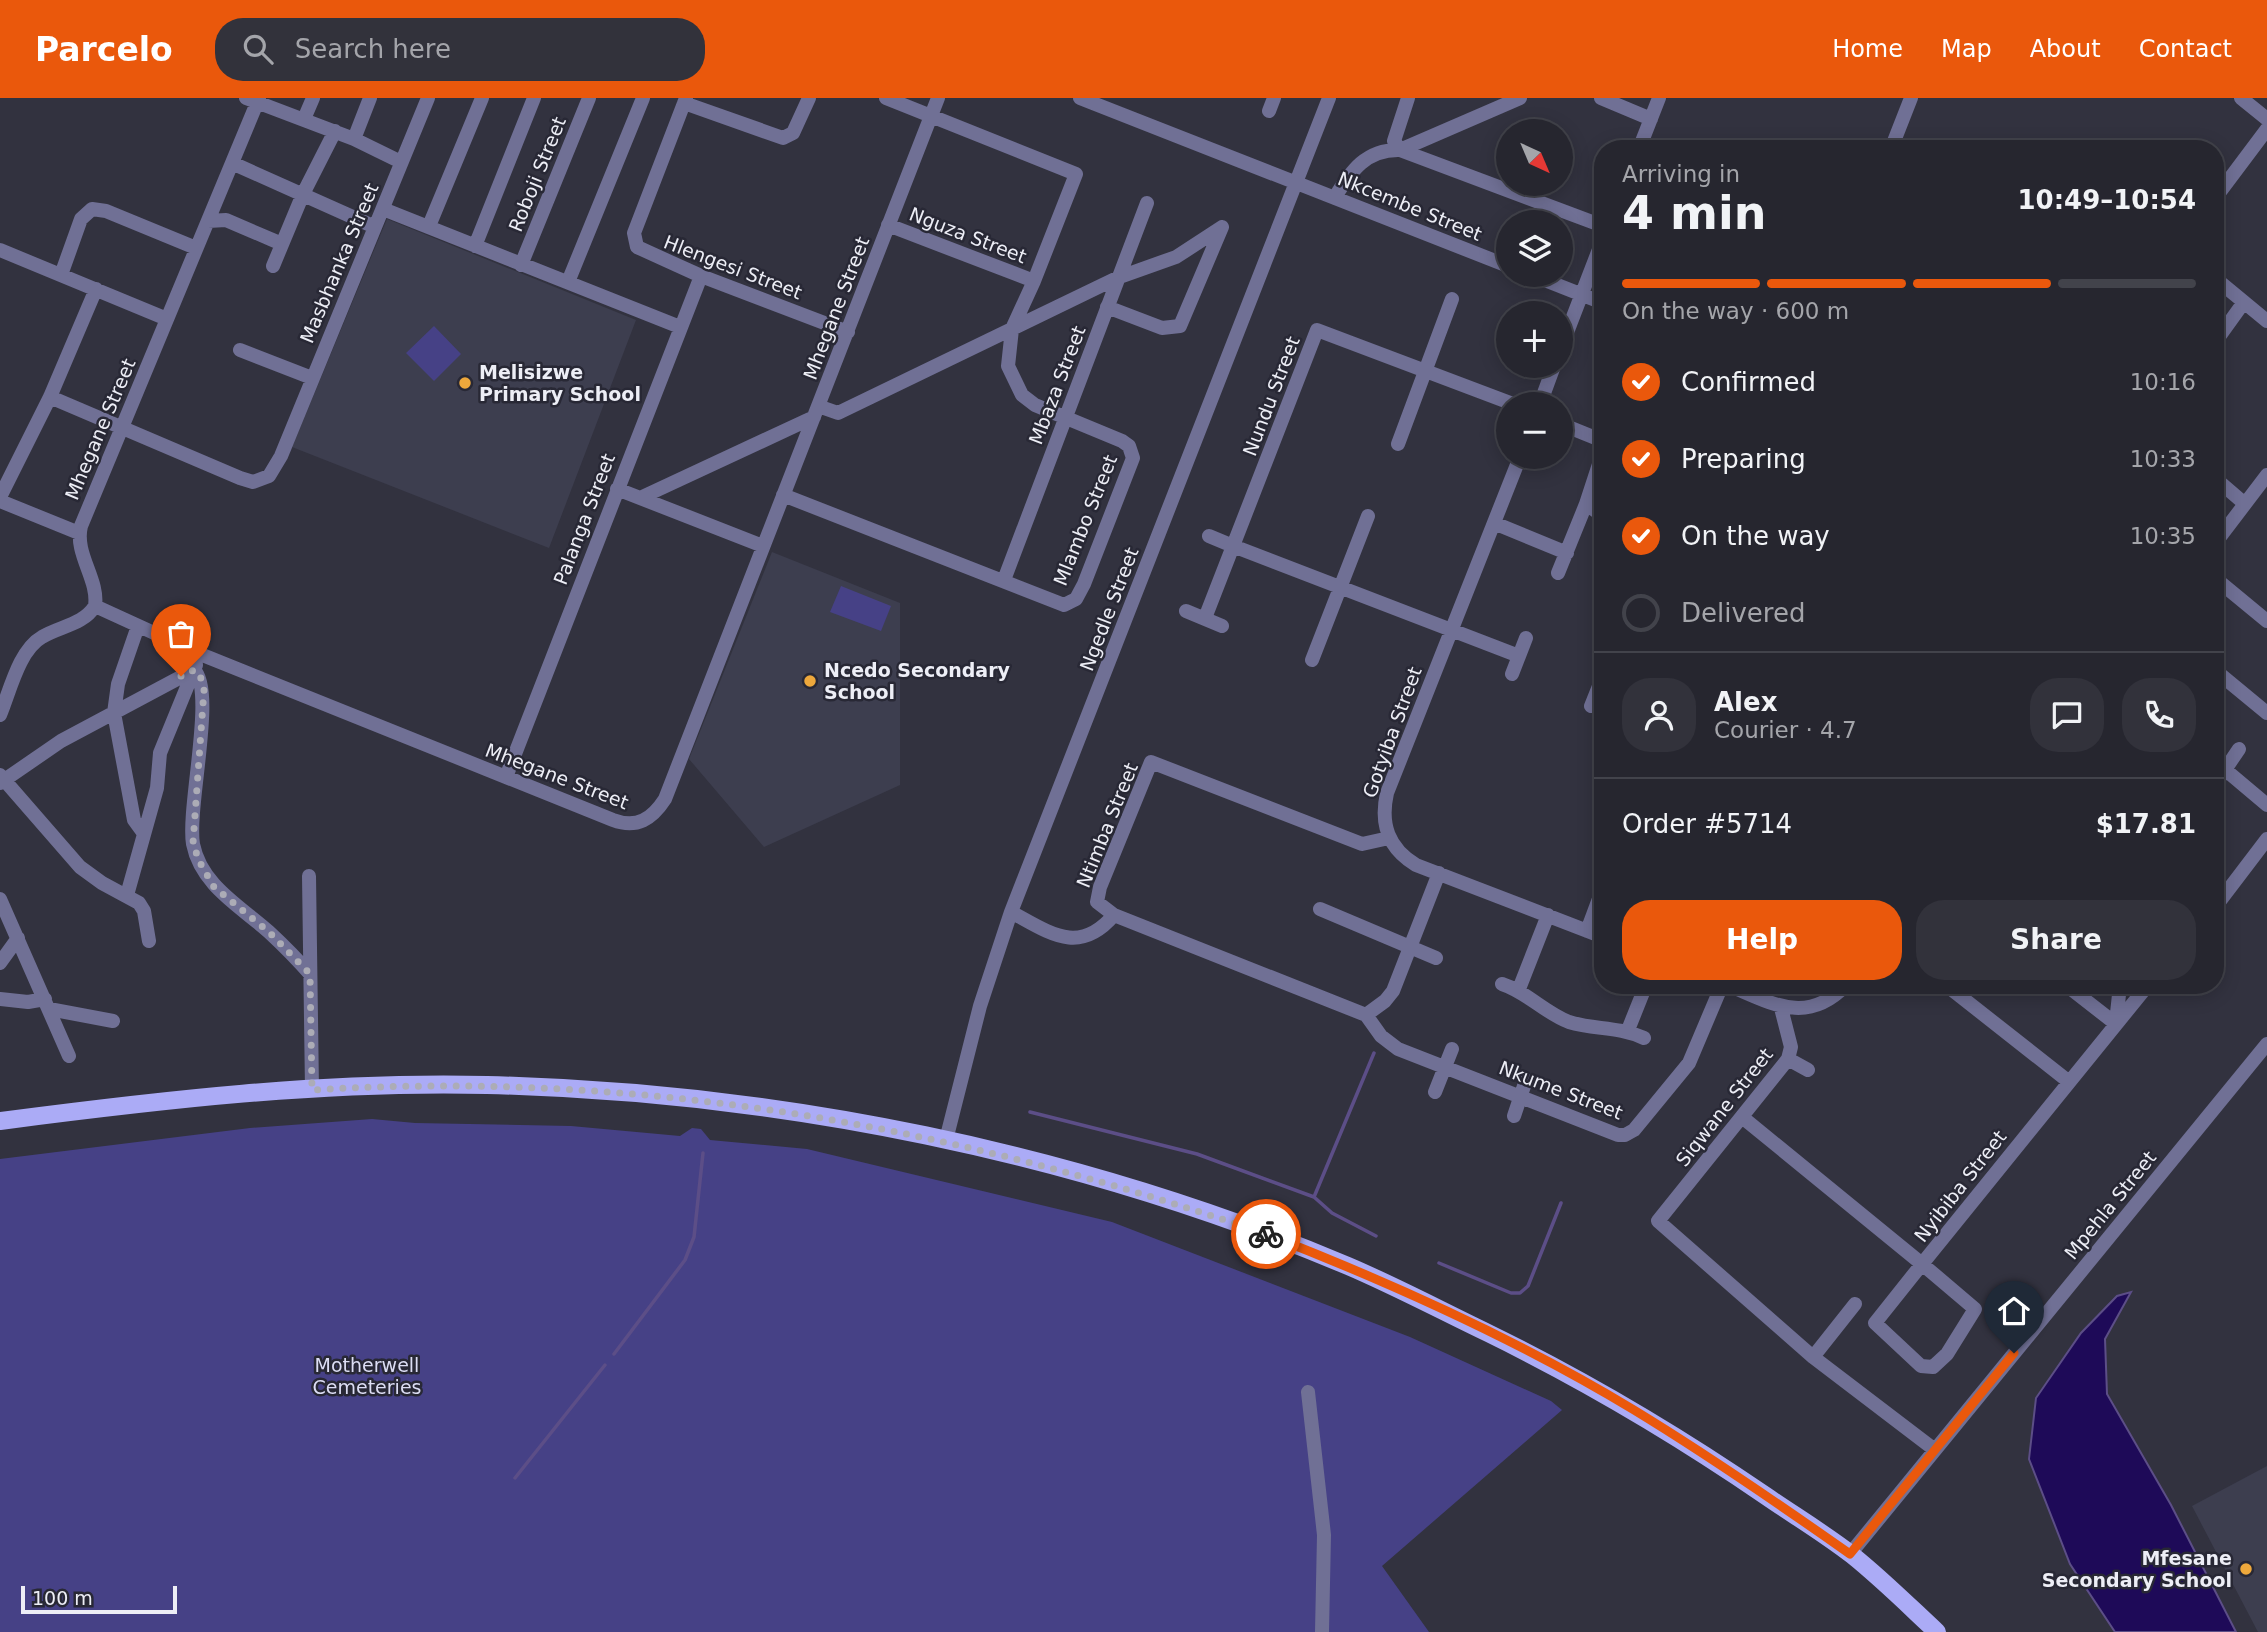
<!DOCTYPE html>
<html lang="en">
<head>
<meta charset="utf-8">
<style>
	:root { --surface:#26262f; --page:#32323b; --text:#f1f3f6; --muted:#a4a5aa; --line:#42434b; --accent:#ea580c }
	body { margin:0; font-family:"DejaVu Sans",sans-serif; background:var(--page); color:var(--text); height:100vh; display:flex; flex-direction:column; font-size:26px; white-space:nowrap }
	* { box-sizing:border-box; margin:0 }
	p { font-size:23px; color:var(--muted) }
	.icon { flex:none; width:38px; height:38px; fill:none; stroke:currentColor; stroke-width:2; stroke-linecap:round; stroke-linejoin:round }
	.map { position:relative; flex:1; overflow:hidden }
	.side { position:absolute; left:1594px; top:42px; width:630px; height:854px; display:flex; flex-direction:column; background:var(--surface); border-radius:28px; box-shadow:0 4px 18px #0003,0 0 0 2px var(--line) }
	.side>* { flex:none }
	.needle { width:46px; rotate:136deg }
	.tools { position:absolute; left:1496px; top:21px; display:grid; gap:14px }
	.tools a { display:grid; place-items:center; width:77px; height:77px; border-radius:50%; background:var(--surface); box-shadow:0 4px 18px #0003,0 0 0 2px var(--line); font-size:35px }
	.scale { position:absolute; left:21px; bottom:18px; width:156px; box-sizing:border-box; padding-left:7px; border:4px solid #edeef6; border-top:0; font-size:19px; line-height:24px; white-space:nowrap; color:#edeef6; -webkit-text-stroke:5px #282835; paint-order:stroke }
	.pin { position:absolute; display:grid; place-items:center; width:60px; height:60px; color:#fff; margin:-72px -30px; border-radius:50% 50% 50% 0; rotate:-45deg; box-shadow:0 0 7px #0007 }
	.pin .icon { rotate:45deg }
	.courier { position:absolute; display:grid; place-items:center; width:70px; height:70px; margin:-35px; border:5px solid #ea580c; border-radius:50%; background:#fff; color:#222; box-shadow:0 2px 9px #0007 }
	.summary em { font-style:normal; font-weight:700 }
	.summary div { display:flex; flex-direction:column-reverse }
	.summary { display:flex; align-items:center; justify-content:space-between; height:119px; padding:0 28px }
	h1 { font-size:46px; font-weight:700; line-height:52px }
	.bar { display:grid; grid-template-columns:repeat(4,1fr); gap:10px 7px; align-content:center; height:84px; padding:0 28px }
	.bar i { height:9px; border-radius:5px; background:var(--line) }
	.bar .active { background:var(--accent) }
	.bar p { grid-column:span 4 }
	.line { display:flex; align-items:center; gap:18px; padding:0 28px; border-top:2px solid var(--line) }
	.line div { flex:1 }
	.round { display:grid; place-items:center; flex:none; width:74px; height:74px; border-radius:28px; background:var(--page) }
	ol { padding:0 28px; list-style:none }
	li { display:flex; align-items:center; gap:21px; height:77px }
	li p { margin-inline-start:auto }
	li .icon { padding:7px; border-radius:50%; background:var(--accent); color:#fff; stroke-width:4 }
	li:last-child { color:var(--muted) }
	li i { width:38px; height:38px; border:4px solid var(--line); border-radius:50% }
	.button { display:flex; gap:14px; margin-top:auto; padding:14px 28px }
	.button a { flex:1; height:80px; border-radius:28px; background:var(--accent); color:#fff; font-size:28px; font-weight:700; line-height:80px; text-align:center }
	.button a+a { background:var(--page); color:var(--text) }
	header { display:flex; align-items:center; gap:42px; box-sizing:border-box; height:98px; padding:0 35px; background:var(--accent); color:#fff }
	header strong { font-size:33px }
	nav { display:flex; gap:38px; margin-inline-start:auto; font-size:24px }
	.search { width:490px; height:63px; background:var(--page); display:flex; align-items:center; gap:18px; box-sizing:border-box; padding:0 24px; border-radius:28px; color:var(--muted); font-size:26px }
	.map>svg:first-child { display:block }
	.built { fill:#3d3e4f }
	.green { fill:#464186 }
	.water { fill:#1e0a58; stroke:#5c4e87; stroke-width:2 }
	.lines { fill:none; stroke-linecap:round; stroke-linejoin:round }
	.stream { stroke:#5c4e87; stroke-width:3.5 }
	.minor { stroke:#707095; stroke-width:14 }
	.major { stroke:#ababf6; stroke-width:18 }
	.done { stroke:#acacb6; stroke-width:7; stroke-dasharray:0 12.6 }
	.route { stroke:#ea580c; stroke-width:9 }
	.poi-dot { fill:#eea83c; stroke:#282835; stroke-width:2.5 }
	.labels { text-anchor:middle; stroke-width:5; stroke-linejoin:round; paint-order:stroke }
	.street-label { font-size:19px; fill:#edeef6; stroke:#282835 }
	.poi-label { font-size:19px; font-weight:bold; fill:#edeef6; stroke:#282835; text-anchor:start }
	.park-label { font-size:19px; fill:#dcddf4; stroke:#282835 }
</style>
</head>
<body>
<header>
<strong>Parcelo</strong>
<div class="search"><svg class="icon" aria-label="search" viewBox="0 0 24 24"><circle cx="10" cy="10" r="6"/><path d="M15 15l6 6"/></svg>Search here</div>
<nav><a>Home</a><a>Map</a><a>About</a><a>Contact</a></nav>
</header>
<div class="map">
<svg width="2267" height="1534" viewBox="0 0 2267 1534">
	<rect width="100%" height="100%" fill="#32323f"/>
	<!-- built -->
	<path class="built" d="M387,121L636,222L549,450L292,349Z
		M772,454L900,505V687L764,749L689,661Z
		M2267,1368V1534H2258L2192,1408Z"/>
	<!-- green -->
	<path class="green" d="M434,228L461,256L434,283L406,255Z
		M841,488L891,508L881,533L830,514Z
		M372,1021L415,1025L571,1028L680,1038L692,1030L701,1031L710,1042L807,1051L1112,1124L1410,1239L1551,1303L1562,1312L1382,1468L1429,1534H0V1061L250,1030Z"/>
	<!-- water -->
	<path class="water" d="M2131,1194L2105,1241L2107,1296L2171,1407L2236,1534H2115L2070,1466L2029,1361L2036,1300L2081,1235L2117,1198Z"/>
	<g class="lines">
		<!-- stream -->
		<path class="stream" d="M1030,1014L1197,1056L1314,1099L1374,955
			M1314,1099L1332,1115L1376,1138
			M1439,1165L1511,1195H1520L1528,1188L1561,1105
			M614,1256L685,1162L694,1139L703,1055
			M515,1380L605,1267"/>
		<!-- minor -->
		<path class="minor" d="M246,0L354,41L401,64
			M259,0L81,428C74,456 99,481 95,508L200,556L613,722C637,731 652,721 665,701L938,0
			M686,0L634,135L637,149L701,178L848,234
			M1080,0L1508,168
			M1408,0L1394,43L1400,52L1603,128
			M1601,0L1651,21
			M2241,0L2267,21
			M684,5L783,40L793,35L809,0
			M1269,13L1274,0
			M304,21L313,0
			M354,41L370,0
			M1639,51L1659,0
			M1891,51L1911,0
			M232,65L375,129
			M1335,99C1351,73 1366,51 1400,52L1520,0
			M2216,99L2267,31
			M383,111L680,229
			M208,123L226,122L282,146
			M888,127L1034,183
			M429,128L482,0
			M475,148L534,0
			M0,152L167,221
			M521,167L589,0
			M273,168L303,96L335,33
			M61,177L81,121L92,111L106,113L196,150
			M1532,177L1603,205
			M2216,181L2267,223
			M568,184L643,0
			M1107,209L1162,230L1180,228L1222,129
			M2216,243L2244,204
			M1561,250L1603,141
			M240,252L312,280
			M50,299L240,380L253,384L269,378L281,358L428,0
			M1513,306L1317,232L1233,448L1519,558
			M1540,306L1554,268
			M818,308L838,315L1117,180L1176,159L1222,129
			M1561,326L1603,343
			M1398,346L1452,201
			M1520,359L1387,695C1380,726 1388,750 1416,767L1603,839
			M2216,381L2245,406
			M617,391L763,448
			M783,397L1064,507L1076,501L1084,486L1133,360L1129,348L1122,343L1035,307L1022,297L1008,268L1012,231L1034,183L1076,76L886,0
			M0,399L50,299L96,191
			M640,400L814,319
			M0,403L79,435
			M1586,406L1603,418
			M1494,425L1567,455
			M2216,444L2267,377
			M1558,475L1586,406L1603,354
			M2216,481L2267,523
			M1004,482L1147,105
			M1186,513L1222,528
			M1205,520L1233,448L1209,438
			M138,528L118,586L114,615L134,722L142,733
			M1312,562L1368,418
			M2216,573L2267,615
			M1512,576L1526,540
			M1591,608L1603,578
			M0,617C10,593 19,552 42,539C60,528 83,527 95,508
			M2216,664L2267,707
			M0,677L80,769L102,785L139,805L144,813L149,843
			M506,679L701,178
			M0,685L61,643L194,572C216,592 187,709 193,746C201,787 240,808 269,834C283,847 297,861 310,876
			M2216,685L2239,651
			M1389,740L1362,746L1151,664L1100,789L1097,804L1114,817L1366,917L1381,938L1398,951L1618,1037H1625L1634,1032L1689,965L1722,887
			M309,778L312,992
			M127,797L157,690L160,655L196,567
			M0,801L69,958
			M2216,808L2267,741
			M1320,811L1436,860
			M1011,814C1050,835 1079,858 1114,817
			M1587,833L1603,790
			M0,865L18,840
			M1502,886C1527,894 1545,915 1569,924C1595,932 1617,928 1644,940
			M1728,887C1771,905 1807,928 1846,887
			M1946,887L2068,983
			M2066,887L2116,926
			M1519,891L1548,817
			M0,901L28,904L45,901
			M1781,910L1791,949L1788,961L1658,1123L1813,1259L1935,1352
			M49,911L113,923
			M1366,917L1385,903L1393,893L1439,775
			M2116,925L2120,887
			M1628,932L1646,887
			M1788,961L1808,972
			M1435,994L1452,951
			M1514,1018L1526,982
			M1742,1019L1922,1166L2148,887
			M946,1042L980,908L1011,814L1329,0
			M1922,1166L1975,1211L1947,1256L1933,1269L1921,1268L1875,1225Z
			M1813,1259L1855,1206
			M1308,1294L1324,1437L1322,1534
			M1850,1456L2267,946"/>
		<!-- major -->
		<path class="major" d="M0,1023C161,1002 324,983 487,987C780,994 1077,1054 1348,1168C1395,1188 1442,1213 1488,1235C1586,1283 1677,1337 1766,1398C1795,1418 1825,1436 1852,1457C1882,1481 1909,1508 1937,1534"/>
	</g>
	<g class="lines">
		<!-- done -->
		<path class="done" d="M181,578L194,572L200,577L204,592L193,745L199,763L214,789L269,834L310,876L312,992C646,972 952,1028 1266,1136"/>
		<!-- route -->
		<path class="route" d="M1266,1136C1389,1184 1522,1244 1634,1312C1708,1357 1779,1406 1850,1456L2014,1255"/>
	</g>
	<!-- markers -->
	<g class="poi-dot">
		<circle cx="465" cy="285" r="7"/>
		<circle cx="810" cy="583" r="7"/>
		<circle cx="2246" cy="1471" r="7"/>
	</g>
	<g class="labels">
		<!-- street labels -->
		<g class="street-label">
			<text transform="translate(537 76) rotate(-68)" y="7">Roboji Street</text>
			<text transform="translate(1410 108) rotate(22)" y="7">Nkcembe Street</text>
			<text transform="translate(968 137) rotate(21)" y="7">Nguza Street</text>
			<text transform="translate(339 165) rotate(-67)" y="7">Masbhanka Street</text>
			<text transform="translate(733 169) rotate(21)" y="7">Hlengesi Street</text>
			<text transform="translate(836 210) rotate(-69)" y="7">Mhegane Street</text>
			<text transform="translate(1057 287) rotate(-69)" y="7">Mbaza Street</text>
			<text transform="translate(1271 298) rotate(-69)" y="7">Nundu Street</text>
			<text transform="translate(100 331) rotate(-67)" y="7">Mhegane Street</text>
			<text transform="translate(584 421) rotate(-69)" y="7">Palanga Street</text>
			<text transform="translate(1085 422) rotate(-68)" y="7">Mlambo Street</text>
			<text transform="translate(1109 511) rotate(-69)" y="7">Ngedle Street</text>
			<text transform="translate(1392 634) rotate(-70)" y="7">Gotyiba Street</text>
			<text transform="translate(557 678) rotate(21)" y="7">Mhegane Street</text>
			<text transform="translate(1107 727) rotate(-68)" y="7">Ntimba Street</text>
			<text transform="translate(1561 992) rotate(21)" y="7">Nkume Street</text>
			<text transform="translate(1724 1009) rotate(-52)" y="7">Siqwane Street</text>
			<text transform="translate(1960 1088) rotate(-52)" y="7">Nyibiba Street</text>
			<text transform="translate(2110 1107) rotate(-51)" y="7">Mpehla Street</text>
		</g>
		<!-- poi labels -->
		<g class="poi-label">
			<text x="479" y="281">Melisizwe<tspan x="479" dy="22">Primary School</tspan></text>
			<text x="824" y="579">Ncedo Secondary<tspan x="824" dy="22">School</tspan></text>
			<text x="2232" y="1467" text-anchor="end">Mfesane<tspan x="2232" dy="22">Secondary School</tspan></text>
		</g>
		<!-- park labels -->
		<g class="park-label">
			<text x="367" y="1274">Motherwell<tspan x="367" dy="22">Cemeteries</tspan></text>
		</g>
	</g>
</svg>
<div class="tools">
<a><svg class="needle" viewBox="-14 -14 28 28"><path d="M0-13l5 13h-10z" fill="#e53935"/><path d="M0 13l5-13h-10z" fill="#a4a5aa"/></svg></a>
<a><svg class="icon" aria-label="layers" viewBox="0 0 24 24"><path d="M12 4l9 5-9 5-9-5zM3 14l9 5 9-5"/></svg></a>
<a>+</a>
<a>−</a>
</div>
<div class="scale">100 m</div>
<div class="pin" style="left:181px;top:578px;background:#ea580c"><svg class="icon" aria-label="bag" viewBox="0 0 24 24"><path d="M5 8h14l-1 12H6zM9 8a3 3 0 0 1 6 0"/></svg></div>
<div class="pin" style="left:2014px;top:1255px;background:#1f2937"><svg class="icon" aria-label="home" viewBox="0 0 24 24"><path d="M3 11l9-7 9 7M6 9v11h12V9"/></svg></div>
<div class="courier" style="left:1266px;top:1136px"><svg class="icon" aria-label="bike" viewBox="0 0 24 24"><circle cx="6" cy="16" r="4"/><circle cx="18" cy="16" r="4"/><path d="M6 16l4-8h5l3 8M10 8l3 8H6M13 5h3"/></svg></div>
<section class="side">
<div class="summary"><div><h1>4 min</h1><p>Arriving in</p></div><em>10:49–10:54</em></div>
<div class="bar"><i class="active"></i><i class="active"></i><i class="active"></i><i></i><p>On the way · 600 m</p></div>
<ol>
<li><svg class="icon" aria-label="check" viewBox="0 0 24 24"><path d="M5 12l5 5 9-10"/></svg>Confirmed<p>10:16</p></li>
<li><svg class="icon" aria-label="check" viewBox="0 0 24 24"><path d="M5 12l5 5 9-10"/></svg>Preparing<p>10:33</p></li>
<li><svg class="icon" aria-label="check" viewBox="0 0 24 24"><path d="M5 12l5 5 9-10"/></svg>On the way<p>10:35</p></li>
<li><i></i>Delivered</li>
</ol>
<div class="line" style="height:126px"><a class="round"><svg class="icon" aria-label="person" viewBox="0 0 24 24"><circle cx="12" cy="8" r="4"/><path d="M4 21q1-7 8-7t8 7"/></svg></a><div><b>Alex</b><p>Courier · 4.7</p></div><a class="round"><svg class="icon" aria-label="chat" viewBox="0 0 24 24"><path d="M4 5h16v11H9l-5 4z"/></svg></a><a class="round"><svg class="icon" aria-label="phone" viewBox="0 0 24 24"><path d="M5 4h4l2 5-3 2q2 4 5 5l2-3 5 2v4C11 20 4 13 5 4z"/></svg></a></div>
<div class="line" style="height:91px"><div>Order #5714</div><b>$17.81</b></div>
<div class="button"><a>Help</a><a>Share</a></div>
</section>
</div>
</body>
</html>
